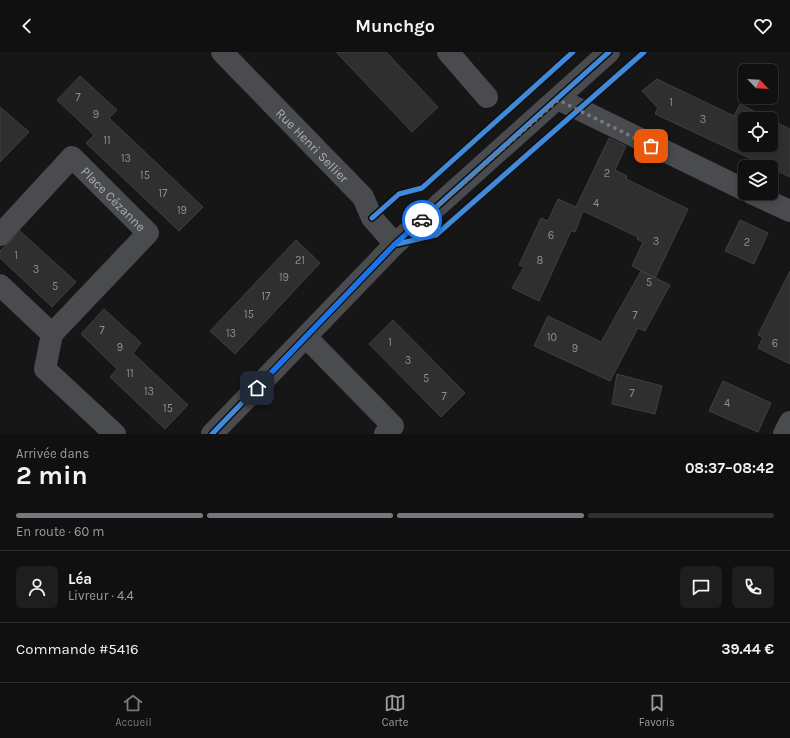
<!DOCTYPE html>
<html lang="fr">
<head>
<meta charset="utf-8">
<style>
	:root { --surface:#101010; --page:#1e1e1e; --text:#f1f3f6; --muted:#9c9d9f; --line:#303030; --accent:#75787f }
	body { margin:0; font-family:Karla,sans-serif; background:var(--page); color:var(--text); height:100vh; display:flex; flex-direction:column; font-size:15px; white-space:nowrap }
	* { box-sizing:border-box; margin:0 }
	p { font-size:13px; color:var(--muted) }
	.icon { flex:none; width:22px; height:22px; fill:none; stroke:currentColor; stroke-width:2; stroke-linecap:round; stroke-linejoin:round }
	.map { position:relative; height:382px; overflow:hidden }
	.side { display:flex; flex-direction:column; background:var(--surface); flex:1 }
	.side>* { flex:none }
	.needle { width:26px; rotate:115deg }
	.fabs { position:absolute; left:738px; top:12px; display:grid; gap:8px }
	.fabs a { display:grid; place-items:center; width:40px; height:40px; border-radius:6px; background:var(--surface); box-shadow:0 2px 6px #0003,0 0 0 1px var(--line); font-size:20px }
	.pin { position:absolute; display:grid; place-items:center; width:34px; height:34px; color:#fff; margin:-17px; border-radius:8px; box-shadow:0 2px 6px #0006 }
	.courier { position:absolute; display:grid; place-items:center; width:40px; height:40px; margin:-20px; border:3px solid #1a73e8; border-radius:50%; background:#fff; color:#222; box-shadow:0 1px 5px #0007 }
	.summary em { font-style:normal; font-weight:700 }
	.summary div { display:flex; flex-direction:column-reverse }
	.summary { display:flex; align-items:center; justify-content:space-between; height:68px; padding:0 16px }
	h1 { font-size:26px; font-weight:700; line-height:30px }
	.bar { display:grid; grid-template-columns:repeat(4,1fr); gap:6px 4px; align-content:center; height:48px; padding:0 16px }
	.bar i { height:5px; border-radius:3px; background:var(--line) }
	.bar .on { background:var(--accent) }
	.bar p { grid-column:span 4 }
	.line { display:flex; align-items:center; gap:10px; padding:0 16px; border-top:1px solid var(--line) }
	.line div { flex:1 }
	.round { display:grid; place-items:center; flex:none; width:42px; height:42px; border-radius:6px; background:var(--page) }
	header { display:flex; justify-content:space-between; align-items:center; height:52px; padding:0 16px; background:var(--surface); font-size:18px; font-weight:700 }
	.menu { display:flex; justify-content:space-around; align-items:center; height:56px; border-top:1px solid var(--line); background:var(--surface); font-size:11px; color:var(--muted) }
	.menu a { display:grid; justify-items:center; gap:2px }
	.menu .on { color:var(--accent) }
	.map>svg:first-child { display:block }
	.building { fill:#2f2f30; stroke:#3e3f42 }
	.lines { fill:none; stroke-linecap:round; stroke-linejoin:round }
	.minor { stroke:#4a4b4f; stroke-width:22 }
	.cycleway-casing { stroke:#101012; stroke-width:8 }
	.cycleway { stroke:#408adc; stroke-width:5 }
	.done { stroke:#75787f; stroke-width:4; stroke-dasharray:0 7.2 }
	.route { stroke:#1a73e8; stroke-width:5 }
	.labels { text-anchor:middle; stroke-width:4; stroke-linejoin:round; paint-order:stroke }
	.number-label { font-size:11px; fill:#8a8e95 }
	.street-label { font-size:13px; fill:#a8adb7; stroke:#101012 }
</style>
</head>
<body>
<header><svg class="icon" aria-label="back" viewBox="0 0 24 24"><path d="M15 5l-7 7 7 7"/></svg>Munchgo<svg class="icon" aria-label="heart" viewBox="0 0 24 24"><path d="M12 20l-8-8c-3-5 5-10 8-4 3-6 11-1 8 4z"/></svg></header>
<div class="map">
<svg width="790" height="382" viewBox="0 0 790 382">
	<rect width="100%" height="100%" fill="#161616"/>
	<!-- building -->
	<path class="building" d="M336,0H386L438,55L412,80Z
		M80,24L117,58L109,66L203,155L179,179L86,91L94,83L57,48Z
		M657,27L734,64L740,52L770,67H745V93H771V68L790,77V125L655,62L658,56L642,39Z
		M0,55L29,80L0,110Z
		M609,86L626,94L615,118L627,124L626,127L688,157L655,226L632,214L643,190L637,187L638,185L583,159L575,180L571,179L539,249L512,236L524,215L519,213L541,166L548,169L558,147L576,155Z
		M740,168L768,181L754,212L725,199Z
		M20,179L76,230L52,255L0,206V199Z
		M296,188L320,211L235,302L210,279Z
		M641,219L670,233L645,279L638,276L610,329L534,294L548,264L601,290Z
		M790,219V312L758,296L763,285L758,283Z
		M104,257L141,291L133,301L188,353L165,377L110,325L117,317L81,282Z
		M393,268L465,341L441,365L369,292Z
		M617,322L662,334L655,362L612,352Z
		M723,329L771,351L758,380L709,359Z"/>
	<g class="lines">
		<!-- minor -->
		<g class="minor">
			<path id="s1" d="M222,0L363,145L372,166L395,192"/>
			<path d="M448,0L487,45"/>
			<path d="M558,47L745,138"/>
			<path d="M751,141L790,159"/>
			<path id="s2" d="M0,183L72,105L148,181L52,282"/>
			<path d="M0,233L52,282L45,317L115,382"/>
			<path d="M306,285L393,374L385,382"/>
			<path d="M212,382L395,192L609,0"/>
			<path d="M784,382L790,370"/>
		</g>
		<!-- cycleway casing -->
		<g class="cycleway-casing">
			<path id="cycleway" d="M372,166L399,142L422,136L573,0
				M397,192L436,183L644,0
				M212,382L395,192L609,0"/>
		</g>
		<!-- cycleway -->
		<use href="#cycleway" class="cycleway"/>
	</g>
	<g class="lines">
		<!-- done -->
		<path class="done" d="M422,168L558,48L651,94"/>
		<!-- route -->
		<path class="route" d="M257,336L395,192L422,168"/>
	</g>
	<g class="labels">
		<!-- number labels -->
		<g class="number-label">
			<text x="78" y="49">7</text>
			<text x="671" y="54">1</text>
			<text x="96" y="66">9</text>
			<text x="703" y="71">3</text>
			<text x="107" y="92">11</text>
			<text x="126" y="110">13</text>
			<text x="607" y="125">2</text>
			<text x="145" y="127">15</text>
			<text x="163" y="145">17</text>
			<text x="596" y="155">4</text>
			<text x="182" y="162">19</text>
			<text x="551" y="187">6</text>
			<text x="656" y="193">3</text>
			<text x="747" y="194">2</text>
			<text x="16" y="207">1</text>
			<text x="300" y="212">21</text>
			<text x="540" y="212">8</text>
			<text x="36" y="221">3</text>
			<text x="284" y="229">19</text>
			<text x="649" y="234">5</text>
			<text x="55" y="238">5</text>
			<text x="266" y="248">17</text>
			<text x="249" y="266">15</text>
			<text x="635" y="267">7</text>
			<text x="102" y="282">7</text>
			<text x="231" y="285">13</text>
			<text x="552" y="289">10</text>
			<text x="390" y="294">1</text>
			<text x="775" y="295">6</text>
			<text x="120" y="299">9</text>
			<text x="575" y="300">9</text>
			<text x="408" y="312">3</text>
			<text x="130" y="325">11</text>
			<text x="426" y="330">5</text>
			<text x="149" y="343">13</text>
			<text x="632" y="345">7</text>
			<text x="444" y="348">7</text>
			<text x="727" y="355">4</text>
			<text x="168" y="360">15</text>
		</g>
		<!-- street labels -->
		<g class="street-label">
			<text dy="5" stroke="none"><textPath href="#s1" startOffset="130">Rue Henri Sellier</textPath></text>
			<text dy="5" stroke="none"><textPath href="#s2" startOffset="165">Place Cézanne</textPath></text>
		</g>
	</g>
</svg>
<div class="fabs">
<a><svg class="needle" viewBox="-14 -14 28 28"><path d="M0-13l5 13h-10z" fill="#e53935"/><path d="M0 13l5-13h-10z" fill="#9c9d9f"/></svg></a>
<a><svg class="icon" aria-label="locate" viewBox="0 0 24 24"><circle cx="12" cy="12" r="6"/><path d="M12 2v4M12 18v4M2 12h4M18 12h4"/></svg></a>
<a><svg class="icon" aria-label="layers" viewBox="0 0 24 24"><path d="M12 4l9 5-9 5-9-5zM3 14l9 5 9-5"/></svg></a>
</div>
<div class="pin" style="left:651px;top:94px;background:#ea580c"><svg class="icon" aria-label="bag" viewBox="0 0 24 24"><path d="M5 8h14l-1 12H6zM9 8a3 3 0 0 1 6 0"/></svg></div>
<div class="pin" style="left:257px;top:336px;background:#1f2937"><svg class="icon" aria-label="home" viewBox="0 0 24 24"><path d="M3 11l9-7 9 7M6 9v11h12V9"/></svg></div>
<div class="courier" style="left:422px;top:168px"><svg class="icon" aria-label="car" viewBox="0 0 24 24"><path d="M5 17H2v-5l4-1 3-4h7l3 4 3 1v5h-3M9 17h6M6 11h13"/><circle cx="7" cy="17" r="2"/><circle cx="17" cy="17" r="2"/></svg></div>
</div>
<section class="side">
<div class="summary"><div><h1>2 min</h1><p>Arrivée dans</p></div><em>08:37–08:42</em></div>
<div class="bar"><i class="on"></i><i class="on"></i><i class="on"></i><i></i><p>En route · 60 m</p></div>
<div class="line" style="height:72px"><a class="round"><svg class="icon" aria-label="person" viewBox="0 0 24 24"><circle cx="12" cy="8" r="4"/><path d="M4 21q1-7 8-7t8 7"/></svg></a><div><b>Léa</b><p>Livreur · 4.4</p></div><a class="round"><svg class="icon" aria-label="chat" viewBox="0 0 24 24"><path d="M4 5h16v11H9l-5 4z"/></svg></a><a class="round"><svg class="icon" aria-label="phone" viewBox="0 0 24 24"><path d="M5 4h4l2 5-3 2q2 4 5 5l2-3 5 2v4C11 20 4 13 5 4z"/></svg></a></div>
<div class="line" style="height:52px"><div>Commande #5416</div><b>39.44 €</b></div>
</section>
<nav class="menu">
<a class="on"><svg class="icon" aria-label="home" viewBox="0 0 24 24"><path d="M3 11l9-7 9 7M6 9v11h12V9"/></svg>Accueil</a>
<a><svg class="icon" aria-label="map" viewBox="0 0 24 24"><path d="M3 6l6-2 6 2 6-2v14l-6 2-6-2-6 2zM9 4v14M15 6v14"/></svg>Carte</a>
<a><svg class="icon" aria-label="saved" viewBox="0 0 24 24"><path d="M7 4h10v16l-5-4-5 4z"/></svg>Favoris</a>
</nav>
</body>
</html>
